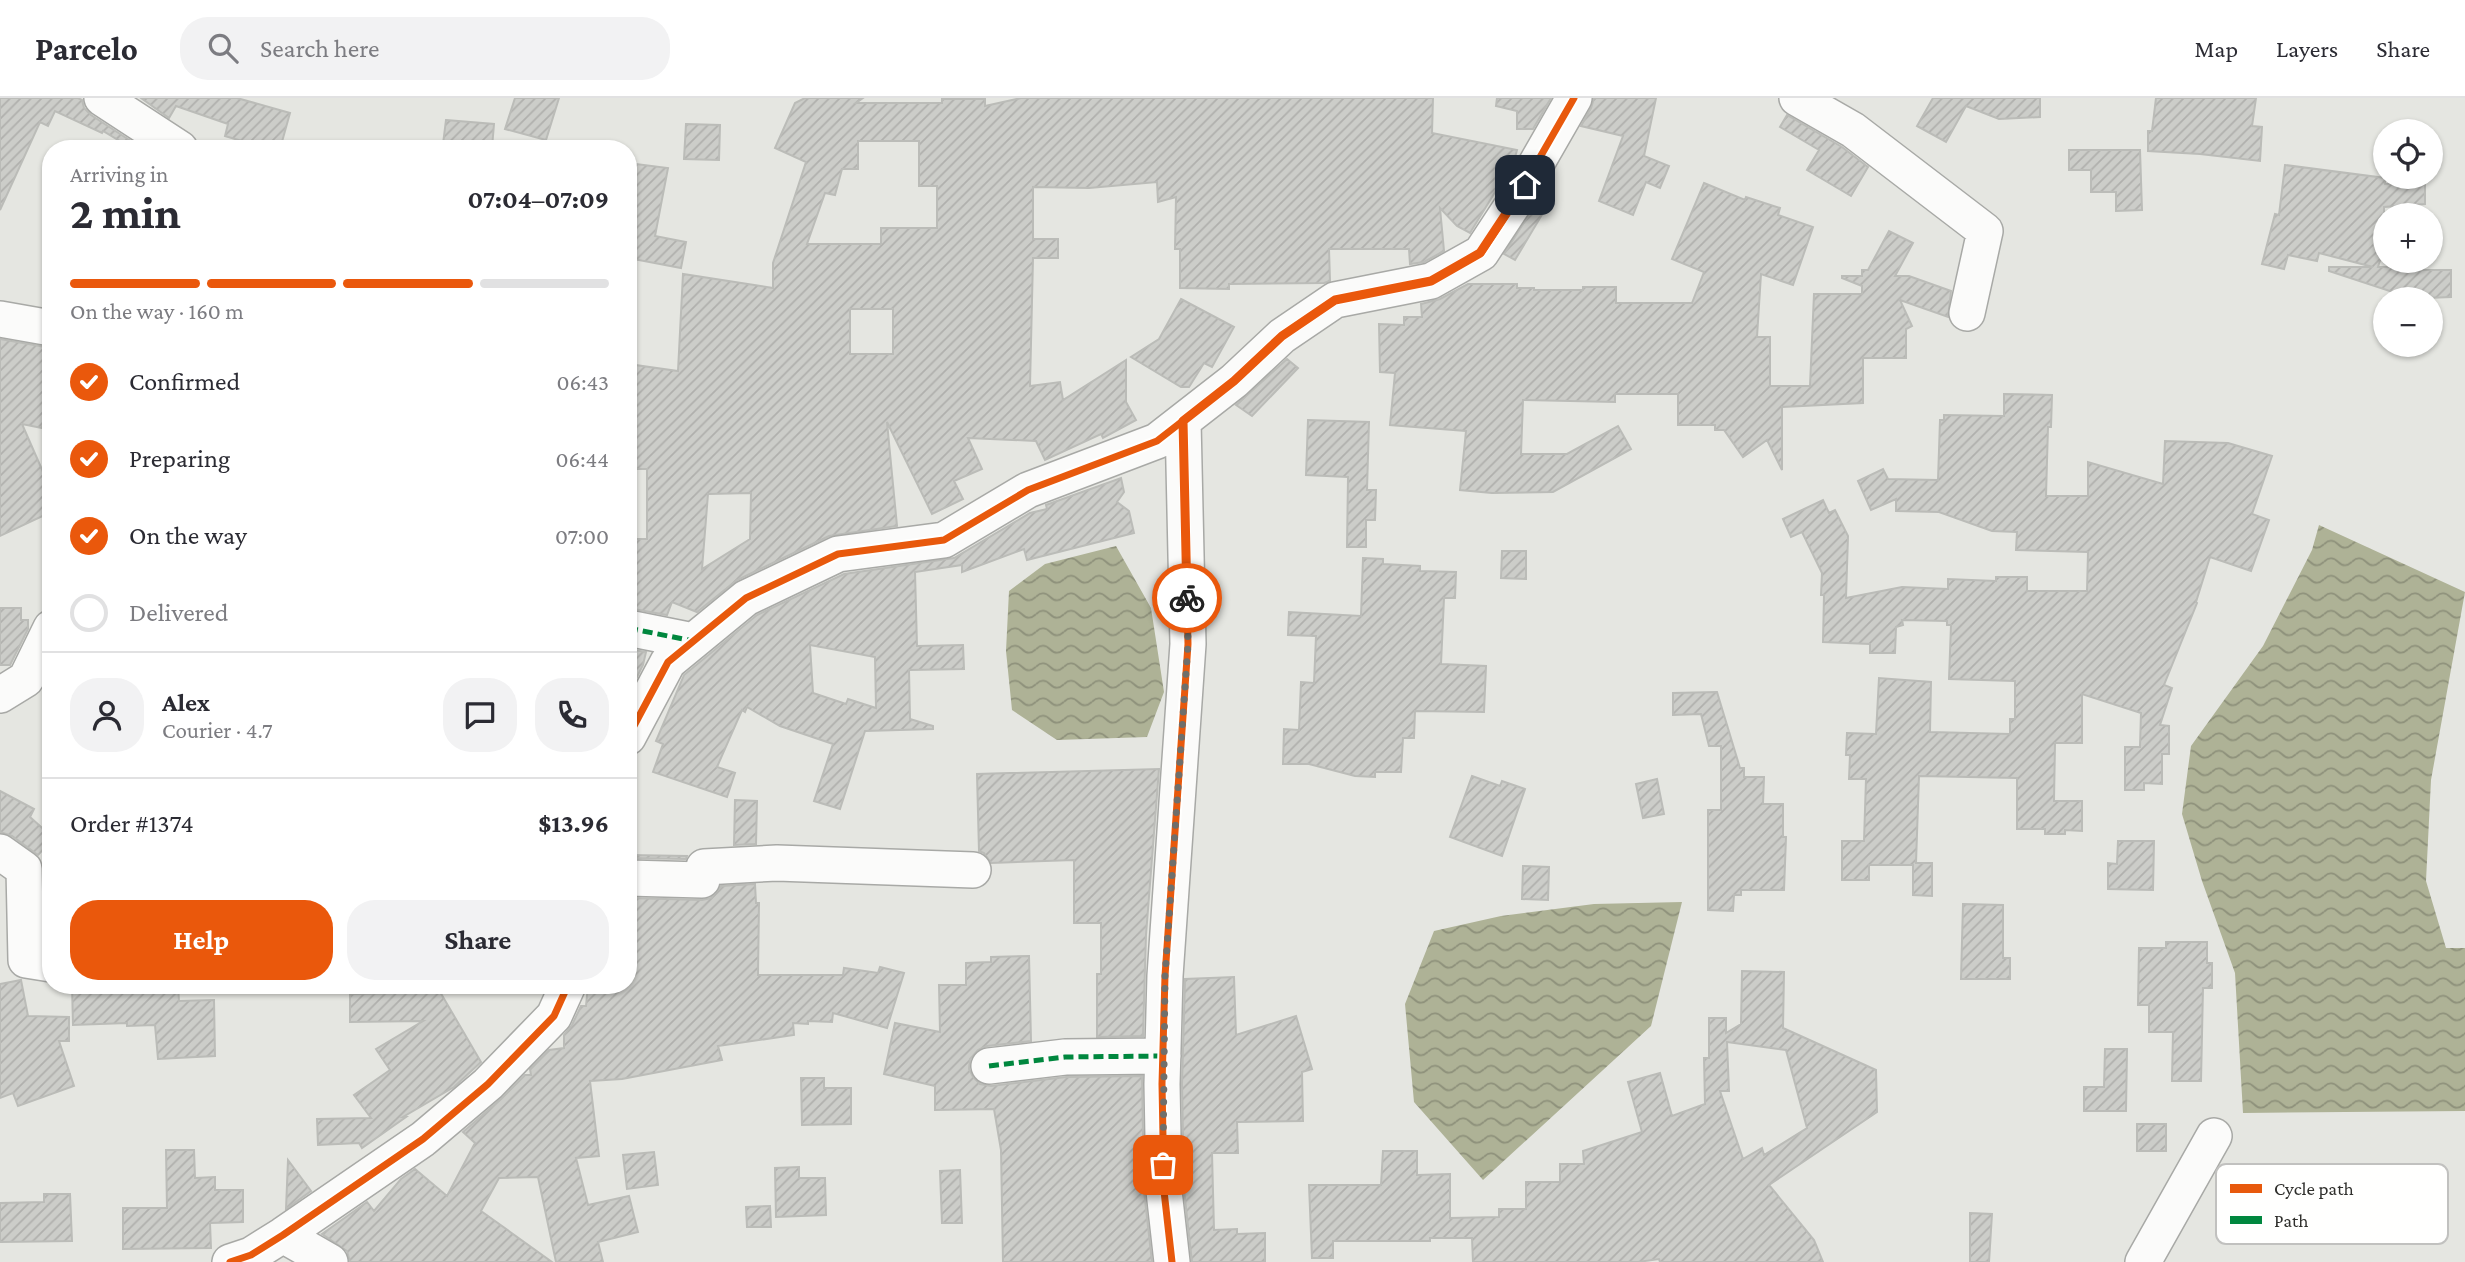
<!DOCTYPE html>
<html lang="en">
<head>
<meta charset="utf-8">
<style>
	:root { --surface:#fff; --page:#f2f2f3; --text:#2b2b33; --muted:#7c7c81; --line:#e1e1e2; --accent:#ea580c }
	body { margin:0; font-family:"Crimson Pro",serif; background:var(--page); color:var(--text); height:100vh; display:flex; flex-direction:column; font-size:26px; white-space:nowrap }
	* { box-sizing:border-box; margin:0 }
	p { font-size:23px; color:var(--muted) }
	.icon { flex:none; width:38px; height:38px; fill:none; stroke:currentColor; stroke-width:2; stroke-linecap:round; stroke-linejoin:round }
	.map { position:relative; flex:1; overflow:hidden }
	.panel { position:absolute; left:42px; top:42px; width:595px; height:854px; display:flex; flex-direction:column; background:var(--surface); border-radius:28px; box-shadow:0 2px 5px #0004 }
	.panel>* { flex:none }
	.tools { position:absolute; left:2373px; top:21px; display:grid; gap:14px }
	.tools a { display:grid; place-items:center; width:70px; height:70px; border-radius:50%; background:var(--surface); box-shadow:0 2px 5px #0004; font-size:35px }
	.pin { position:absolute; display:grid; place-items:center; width:60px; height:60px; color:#fff; margin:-30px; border-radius:14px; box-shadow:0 4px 10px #0006 }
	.courier { position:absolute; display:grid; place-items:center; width:70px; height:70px; margin:-35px; border:5px solid #ea580c; border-radius:50%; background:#fff; color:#222; box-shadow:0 2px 9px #0007 }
	.summary em { font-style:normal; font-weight:700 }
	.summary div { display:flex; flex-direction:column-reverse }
	.summary { display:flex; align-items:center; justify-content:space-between; height:119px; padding:0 28px }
	h1 { font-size:46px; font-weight:700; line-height:52px }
	.bar { display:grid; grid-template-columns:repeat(4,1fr); gap:10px 7px; align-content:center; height:84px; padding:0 28px }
	.bar i { height:9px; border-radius:5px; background:var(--line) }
	.bar .selected { background:var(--accent) }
	.bar p { grid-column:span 4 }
	.line { display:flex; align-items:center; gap:18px; padding:0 28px; border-top:2px solid var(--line) }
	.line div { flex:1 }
	.round { display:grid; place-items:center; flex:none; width:74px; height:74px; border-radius:28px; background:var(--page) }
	ol { padding:0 28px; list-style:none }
	li { display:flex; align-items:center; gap:21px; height:77px }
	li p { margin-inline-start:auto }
	li .icon { padding:7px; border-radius:50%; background:var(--accent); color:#fff; stroke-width:4 }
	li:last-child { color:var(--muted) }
	li i { width:38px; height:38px; border:4px solid var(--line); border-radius:50% }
	.button { display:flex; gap:14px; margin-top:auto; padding:14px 28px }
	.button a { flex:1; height:80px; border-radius:28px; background:var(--accent); color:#fff; font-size:28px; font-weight:700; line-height:80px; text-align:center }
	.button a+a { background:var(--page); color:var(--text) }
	header { display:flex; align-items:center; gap:42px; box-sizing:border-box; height:98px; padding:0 35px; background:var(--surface); border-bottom:2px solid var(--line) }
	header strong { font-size:33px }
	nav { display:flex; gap:38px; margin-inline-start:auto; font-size:24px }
	.search { width:490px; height:63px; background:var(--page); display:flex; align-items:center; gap:18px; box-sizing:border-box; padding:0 24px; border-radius:28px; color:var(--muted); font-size:26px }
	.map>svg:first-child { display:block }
	.water { fill:url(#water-waves) }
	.building { fill:url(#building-hatch); stroke:#bbbcb8; stroke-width:2; fill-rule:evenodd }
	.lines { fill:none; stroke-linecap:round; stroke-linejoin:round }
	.minor-casing { stroke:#a8a9a6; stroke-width:38 }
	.minor { stroke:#fbfbfa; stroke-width:35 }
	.quiet { stroke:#00873e; stroke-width:5; stroke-dasharray:10 5; stroke-linecap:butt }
	.cycleway-casing { stroke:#fffffe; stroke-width:11 }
	.cycleway { stroke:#e8590c; stroke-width:7 }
	.done { stroke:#6f6f6b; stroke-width:7; stroke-dasharray:0 12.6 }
	.route { stroke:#ea580c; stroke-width:9 }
	.key { fill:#fffffe; stroke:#c1c1bf; stroke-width:2 }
	.key-label { font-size:19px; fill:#2f2f2c }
</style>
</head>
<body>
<header>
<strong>Parcelo</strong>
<div class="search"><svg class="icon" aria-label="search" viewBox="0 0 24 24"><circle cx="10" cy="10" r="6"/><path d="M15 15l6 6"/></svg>Search here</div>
<nav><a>Map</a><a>Layers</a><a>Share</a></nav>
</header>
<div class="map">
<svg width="2465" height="1164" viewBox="0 0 2465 1164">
	<defs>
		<pattern id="water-waves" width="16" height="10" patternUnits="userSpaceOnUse" patternTransform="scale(1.75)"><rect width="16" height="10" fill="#aeb296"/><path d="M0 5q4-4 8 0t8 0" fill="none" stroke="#8e917b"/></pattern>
		<pattern id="building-hatch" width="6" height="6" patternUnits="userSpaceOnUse" patternTransform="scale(1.75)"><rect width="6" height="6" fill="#cccdc9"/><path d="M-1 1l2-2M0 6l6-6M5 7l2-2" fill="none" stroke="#b0b0ad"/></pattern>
	</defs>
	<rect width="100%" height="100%" fill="#e5e6e1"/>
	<!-- water -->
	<path class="water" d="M2319,427L2465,494L2431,682L2426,783L2446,850H2465V1013L2243,1015L2235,875L2202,783L2182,716L2191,648L2263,548L2312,452Z
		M1116,448L1151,510L1164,594L1147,639L1057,642L1012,612L1006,553L1009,493L1045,466Z
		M1682,804L1651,928L1483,1082L1414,1004L1405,906L1434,833L1501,818L1594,806Z"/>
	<!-- building -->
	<path class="building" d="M0,0H78L82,2L84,10L91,17L143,51H133L103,33L102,35L55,13L48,28L40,24L0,112Z
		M141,0H237L290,15L280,51H269L225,38L228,26L176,8L169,20Z
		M515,0H559L546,42L505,31Z
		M805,0H863L856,5H942V1H985V8L1021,0H1433L1432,35L1517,52L1514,63L1470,135L1457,128L1440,110L1444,153L1424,164L1410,166L1409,151H1329L1330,183L1324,185L1229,186V191L1180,190V151H1175L1176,99L1158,104L1157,84L1089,90L1033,89V141H1058V160H1033L1030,288L1060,284L1063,302L1126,262V304L1136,322L1103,340L1101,336L1045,362L1036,343L968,340L982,371L954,383L963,401L932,416L887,324L897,428L829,438L737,482L697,514L672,504L667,517L628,510V441H647V371H631L628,266L678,273L683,176L773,190V165L806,64L775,50L795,5ZM858,43H919V88H937V130H881V146H807L825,95L835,97L842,71H858ZM850,211H893V256H850ZM751,395L750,441L702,471L708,396Z
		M1497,0H1551L1533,31H1517V13L1496,8Z
		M1594,0H1656L1644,58L1669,68L1660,90L1646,84L1633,117L1599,103L1623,38L1581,28L1591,10Z
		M1933,0H2040V19L1999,21L1966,8L1946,44L1917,28Z
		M2156,0H2256L2252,28L2262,29L2260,63L2200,56L2148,53V33H2152Z
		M1787,17L1842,49L1868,69L1851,98L1807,72L1819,52L1780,29Z
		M446,22L494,26L492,50L443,46Z
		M686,26L720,27L719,62L684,61Z
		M2069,52H2140L2142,112L2116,113V94H2091V72H2069Z
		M628,65L668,70L655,138L686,144L681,170L628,160Z
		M2285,67L2385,80V86L2425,84V106L2384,109V149L2378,169H2400V172H2451V199L2400,201L2399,196L2329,173V169H2373L2319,155L2317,163L2288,157L2284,171L2262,166L2275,116L2279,117Z
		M1704,85L1745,102L1746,99L1780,110L1778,117L1813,129L1793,187L1761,176L1757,239H1770V288H1810L1814,196H1862V188L1842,180V178H1862V172H1868L1889,133L1913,145L1895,178H1909L1951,193L1948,219L1900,202L1912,228L1906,231V260H1863V305L1782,309V372L1767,342L1743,359L1724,332H1715V327H1678V296H1615V304L1523,302L1521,356H1567L1618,328L1631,351L1553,394L1492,395L1460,392L1466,333L1390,327L1395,275L1380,274L1379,226L1404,227V219H1422L1421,206L1440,201L1468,186H1517V190H1534V192H1583V189H1616V205H1692L1704,174L1672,161Z
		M1544,93L1553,98L1515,162L1504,156Z
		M1181,201L1234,229L1212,269L1204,265L1189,289H1181L1131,259L1159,241Z
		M0,241L51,250V280L42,330L22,326L47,383L44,384L51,398V414L0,438Z
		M1287,261L1298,270L1252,318L1236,307Z
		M2004,296L2052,297L2051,329H2048L2046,398H2088V364L2163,386L2165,343L2228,345L2272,358L2252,416L2269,422L2251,473L2210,459L2196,504L2197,505L2164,587L2172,590L2160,627L2169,628V656H2162V686L2144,685V692H2125V649H2140L2141,615L2082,596V645H2055L2054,703H2082V733L2065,732V736H2045V731H2017V680L1919,678L1916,765H1932V798L1913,797V767H1869V782H1842V743H1864L1866,681H1849L1850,657H1846L1847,635L1876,636L1879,580L1931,584L1930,634L2010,636V621H2015V583L1949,581L1951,527H1947V523L1902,522L1903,527L1896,529L1895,555H1870V546L1823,544L1824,497H1821L1822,475L1802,434L1791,439L1783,421L1823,402L1829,415L1835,412L1848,438L1846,500L1902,489L1948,491V481L1996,483V479H2027V493H2087L2088,454L2016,452L2017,434L1992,433L1939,414L1896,413V401L1871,412L1858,383L1883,371L1888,381L1938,382L1940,322H1944V317L2004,318Z
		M1308,322L1369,324L1367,392H1376L1375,422H1366V449H1347L1348,379L1306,377Z
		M1121,380L1124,394L1117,404L1129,413L1134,435L1027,462L1024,451L962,474V467L915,474L917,548L963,547L964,571L909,572L910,621L933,628V631L865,633L840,711L814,703L833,646L780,628L747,609L745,614L742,612L717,669L735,675L727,699L653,674L663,646L656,643L684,577L757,517L844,476L954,460L1030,415L1047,411L1046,407ZM810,547L875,559L876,610L848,601L846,606L813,595Z
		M1502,453H1526V481L1501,480Z
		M1363,460L1383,461V466L1420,468V473L1456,474L1455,500H1444L1441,566L1486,568L1484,614L1415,613L1414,640H1403L1401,674H1375V679L1355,678L1309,666H1283L1284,631L1299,632L1301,584L1314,585L1316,538L1288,537L1289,514L1361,518Z
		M0,510H21V522H28V531L10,567H0Z
		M628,551L646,554L643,567L629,595Z
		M1717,594L1740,670H1744V679H1764L1763,706H1783V739H1786L1784,792H1741V797H1734L1733,813L1708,812V712H1721V648H1709L1701,616L1673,617V595Z
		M1159,671L1146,837L1143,938L1097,939V876H1101V825H1074V762L991,765L984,755L979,753L977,676Z
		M1472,678L1500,688L1502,683L1525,691L1502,758L1450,739Z
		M1657,681L1664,716L1643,720L1636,686Z
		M0,693L34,711L30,719L51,738V743L38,757L12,738L0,734Z
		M735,702L757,703L756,746L734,747Z
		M2118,743H2154L2153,792L2108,791V765L2117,766Z
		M628,757L687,758L686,761L628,760Z
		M1523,768L1549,769L1548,802L1522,801Z
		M755,786L756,805H759L758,877H843L844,870L878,875L880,869L904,875L887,930L833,915L832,924L808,923V926L793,925L794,937L718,948L722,962L622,981L590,983L599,1058L576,1060L588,1107L629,1098L638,1134L598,1144L603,1164H556L538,1079L499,1080L481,1113L552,1164H350L347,1153L322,1136L367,1104L374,1113L401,1081L415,1071L447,1098L475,1045L463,1034L501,1001L525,977H531L530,971L549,952L564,950V937L572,927L581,908H586L588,887H628V800L702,802L711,800L721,788Z
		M1963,806L2003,807V860H2010V881H1961Z
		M2166,844H2207V865H2212V890H2203L2201,983H2172L2173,934H2149V907H2138L2139,850H2166Z
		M1029,858L1031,943L987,948L978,952L970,961L969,971L973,979L980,986L991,988L1066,979L1142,978L1144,1093L1152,1164H1003L1001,1052L994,1011L935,1012V988L884,976L895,925L940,934L939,887H966V865L991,864V859Z
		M1742,873L1784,874L1783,930L1876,972L1877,1014L1769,1087L1814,1142L1823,1164H1660L1659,1161L1638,1164H1473L1472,1140H1430V1143H1333V1160H1312L1309,1087H1381L1383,1053H1417V1077L1450,1076V1120L1499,1119V1111H1526V1084H1560V1066H1584L1583,1053L1642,1034L1628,984L1660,975L1672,1018L1705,1006L1704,960H1709V920H1726V935L1741,926ZM1727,944L1786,952L1807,1030L1764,1057L1762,1050L1743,1061L1720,993H1729Z
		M1234,879L1236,937L1296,918L1312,971L1302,974L1303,1023L1237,1024L1238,1055H1212L1214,1132L1237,1131V1136L1265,1135V1164H1192L1184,1092L1182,986L1185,881Z
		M21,882L28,918L69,919V943H59L74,988L18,1008L13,995L0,1000V886Z
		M72,887H178L179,903L214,902L215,958L158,961L155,927L127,928V925L73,927Z
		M391,887H436L481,964L454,989L403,1019H406L362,1050L359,1045L318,1047L317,1021L371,1020L354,997L390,972L376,951L423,923L350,924V896L396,895Z
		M2105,951H2127L2126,1013H2084V989H2104Z
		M801,980H824V990H851V1026L802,1027Z
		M2137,1026H2166V1053H2137Z
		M166,1052H194L195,1080L215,1079V1092H243V1124L210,1125L211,1150L123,1151V1110H167Z
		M654,1054L658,1087L627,1091L623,1057Z
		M288,1062L311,1093L286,1111Z
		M799,1069V1080H825L826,1117L776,1119L775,1070Z
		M960,1072L962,1125H942L940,1073Z
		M44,1096H70L72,1143L0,1144V1105L44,1104Z
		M770,1108L771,1129H747L746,1109Z
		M1970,1115L1992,1116L1989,1164H1970Z"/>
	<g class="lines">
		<!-- minor casing -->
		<g class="minor-casing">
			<path id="minor" d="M102,0L180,51
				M1797,0L1853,32L1985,133L1967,215
				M0,221L51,230
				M628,530L693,543
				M0,597L26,581L51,530
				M628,639L668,564L746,500L838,456L944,442L1028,392L1157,343L1234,283L1282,238L1335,202L1431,183L1481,155L1512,108L1574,0
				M0,754L24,771L26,862L51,866
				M628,780L702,782L704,769L777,765L973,772
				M989,968L1065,959L1163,958
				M283,1137L330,1164
				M230,1164L251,1157L283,1137L423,1041L488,986L554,918L568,887
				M1172,1164L1164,1093L1162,986L1165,878L1188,546L1183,323
				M2143,1164L2214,1038"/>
		</g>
		<!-- minor -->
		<use href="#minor" class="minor"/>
		<!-- quiet -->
		<path class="quiet" d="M628,530L693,543
			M989,968L1065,959L1163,958"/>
		<!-- cycleway casing -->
		<g class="cycleway-casing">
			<path id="cycleway" d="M628,639L668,564L746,500L838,456L944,442L1028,392L1157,343L1234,283L1282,238L1335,202L1431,183L1481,155L1512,108L1574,0
				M230,1164L251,1157L283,1137L423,1041L488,986L554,918L568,887
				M1172,1164L1164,1093L1162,986L1165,878L1188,546L1183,323"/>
		</g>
		<!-- cycleway -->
		<use href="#cycleway" class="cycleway"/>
	</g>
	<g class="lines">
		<!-- done -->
		<path class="done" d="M1163,1067L1165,878L1188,546L1187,500"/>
		<!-- route -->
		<path class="route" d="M1187,500L1183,323L1234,283L1282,238L1335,202L1431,183L1480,155L1525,87"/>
	</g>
	<!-- legend -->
	<rect x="2216" y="1066" width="232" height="80" rx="10" class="key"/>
	<rect x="2230" y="1086" width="32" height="9" fill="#e8590c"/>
	<rect x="2230" y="1118" width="32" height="8" fill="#00873e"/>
	<g class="key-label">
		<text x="2274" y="1097">Cycle path</text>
		<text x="2274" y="1129">Path</text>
	</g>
</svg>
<div class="tools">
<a><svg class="icon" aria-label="locate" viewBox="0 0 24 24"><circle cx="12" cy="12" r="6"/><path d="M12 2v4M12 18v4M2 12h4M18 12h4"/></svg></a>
<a>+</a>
<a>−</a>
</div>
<div class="pin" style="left:1163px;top:1067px;background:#ea580c"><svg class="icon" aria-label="bag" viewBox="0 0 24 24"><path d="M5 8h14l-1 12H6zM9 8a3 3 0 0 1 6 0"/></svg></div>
<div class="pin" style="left:1525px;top:87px;background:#1f2937"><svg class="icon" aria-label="home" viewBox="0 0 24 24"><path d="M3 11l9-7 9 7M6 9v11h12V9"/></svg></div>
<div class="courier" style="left:1187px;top:500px"><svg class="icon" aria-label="bike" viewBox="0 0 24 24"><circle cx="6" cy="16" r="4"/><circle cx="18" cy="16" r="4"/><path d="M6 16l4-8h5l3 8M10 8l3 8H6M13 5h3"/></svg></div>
<section class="panel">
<div class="summary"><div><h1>2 min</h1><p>Arriving in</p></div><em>07:04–07:09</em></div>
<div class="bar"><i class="selected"></i><i class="selected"></i><i class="selected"></i><i></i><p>On the way · 160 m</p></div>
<ol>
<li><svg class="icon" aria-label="check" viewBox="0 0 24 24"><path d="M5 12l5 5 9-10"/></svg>Confirmed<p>06:43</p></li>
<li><svg class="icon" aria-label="check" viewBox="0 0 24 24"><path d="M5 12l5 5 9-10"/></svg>Preparing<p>06:44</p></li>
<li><svg class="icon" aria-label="check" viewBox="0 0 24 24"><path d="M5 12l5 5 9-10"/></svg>On the way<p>07:00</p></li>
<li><i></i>Delivered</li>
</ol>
<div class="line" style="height:126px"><a class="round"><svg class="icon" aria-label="person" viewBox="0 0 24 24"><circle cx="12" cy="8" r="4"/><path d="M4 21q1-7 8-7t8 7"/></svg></a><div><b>Alex</b><p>Courier · 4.7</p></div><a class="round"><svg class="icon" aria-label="chat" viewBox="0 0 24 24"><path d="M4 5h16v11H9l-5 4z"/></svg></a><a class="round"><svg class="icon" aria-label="phone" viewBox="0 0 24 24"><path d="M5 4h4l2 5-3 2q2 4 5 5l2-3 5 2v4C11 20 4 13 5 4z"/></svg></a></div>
<div class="line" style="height:91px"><div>Order #1374</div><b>$13.96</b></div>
<div class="button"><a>Help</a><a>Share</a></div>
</section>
</div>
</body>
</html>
